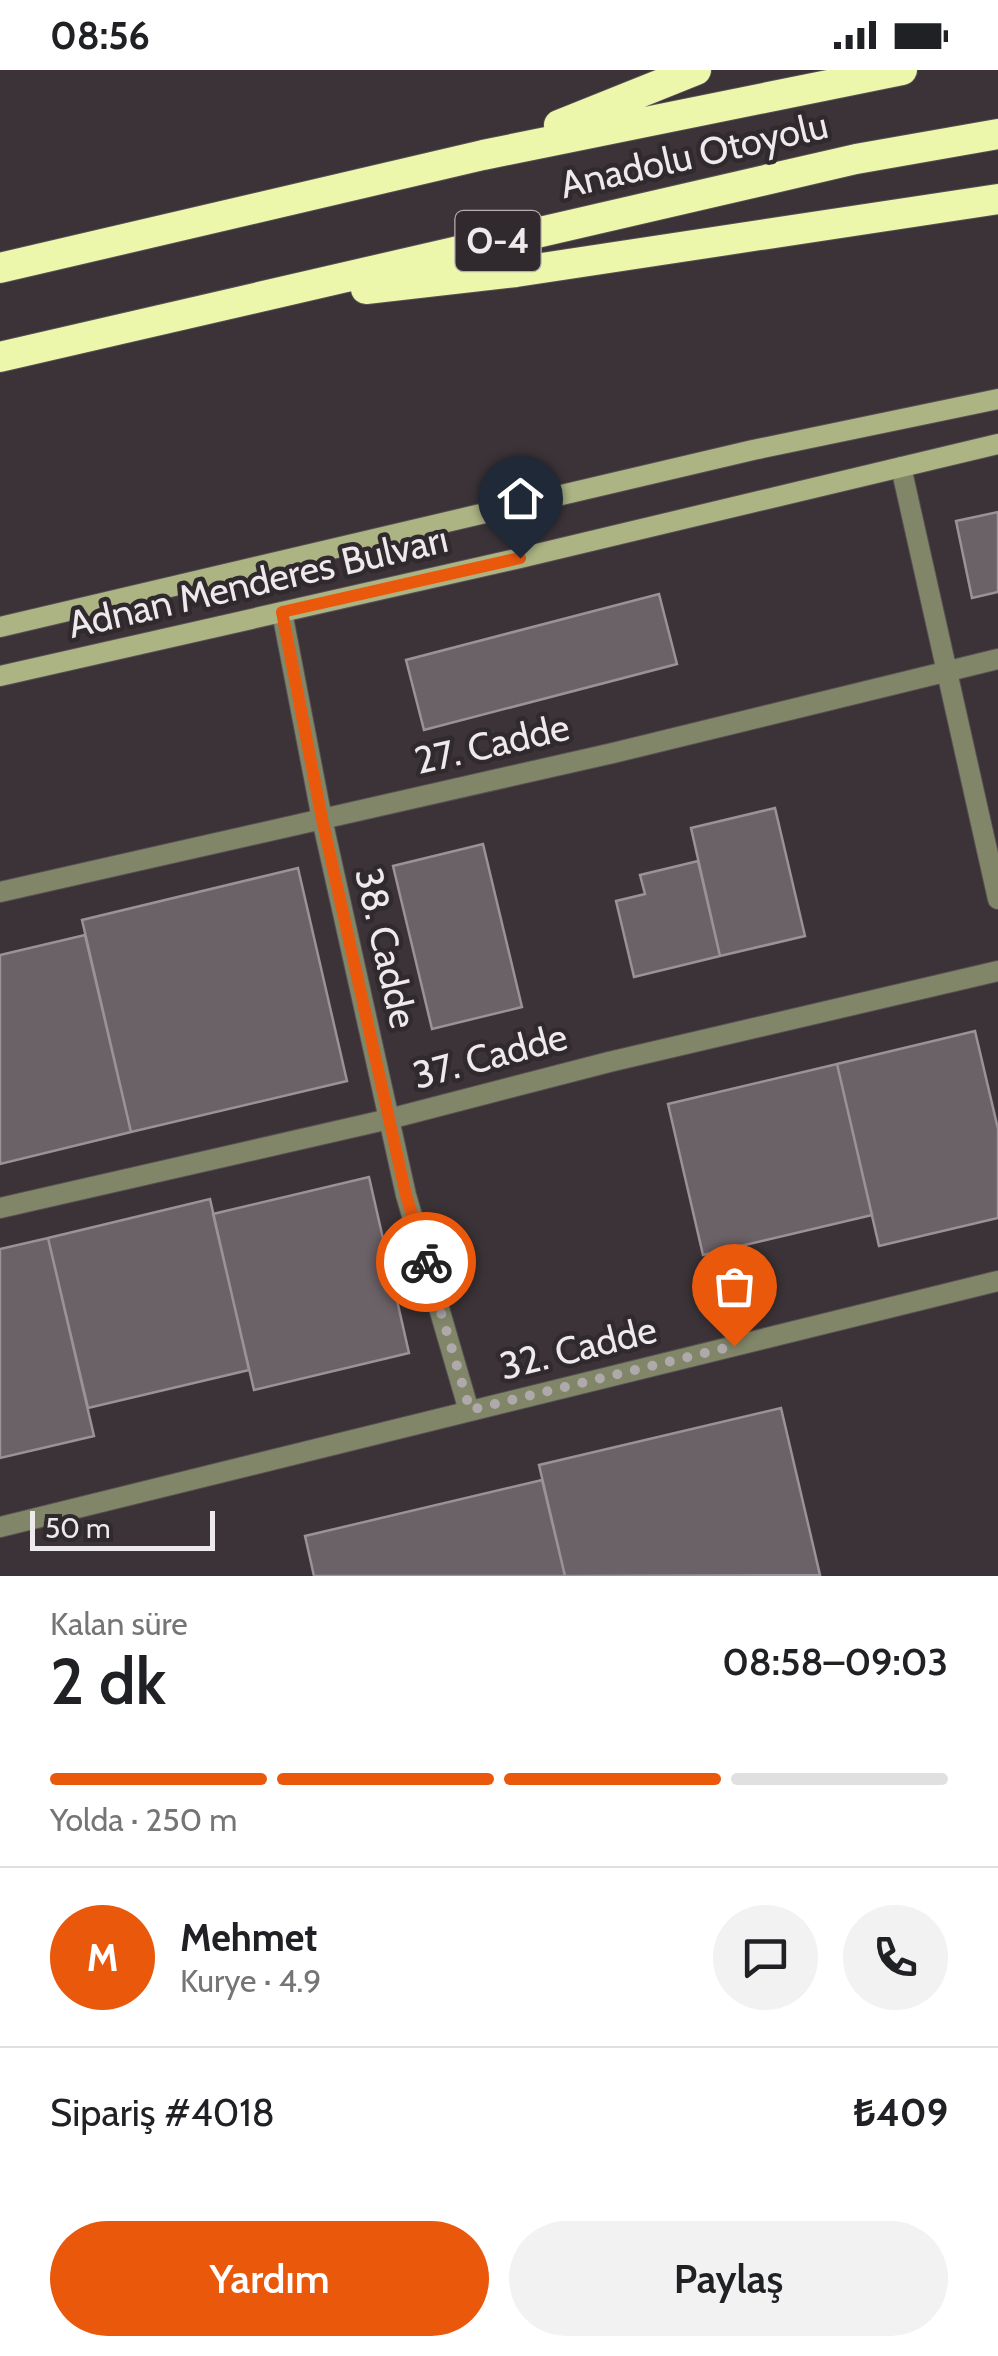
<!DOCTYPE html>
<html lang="tr">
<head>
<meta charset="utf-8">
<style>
	:root { --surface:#fff; --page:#f2f2f2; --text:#202124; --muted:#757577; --line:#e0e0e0; --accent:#ea580c }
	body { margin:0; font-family:Cabin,sans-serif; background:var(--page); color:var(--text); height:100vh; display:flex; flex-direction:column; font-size:38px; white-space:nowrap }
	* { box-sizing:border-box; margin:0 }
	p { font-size:32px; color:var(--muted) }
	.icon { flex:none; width:55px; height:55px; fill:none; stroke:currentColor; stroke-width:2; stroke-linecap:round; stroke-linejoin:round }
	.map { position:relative; height:1506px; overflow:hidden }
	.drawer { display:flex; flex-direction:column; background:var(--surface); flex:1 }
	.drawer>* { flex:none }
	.scale { position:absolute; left:30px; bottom:25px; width:185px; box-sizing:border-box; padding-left:10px; border:5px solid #eee9eb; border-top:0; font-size:28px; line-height:35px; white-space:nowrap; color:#eee9eb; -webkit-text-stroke:8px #30292d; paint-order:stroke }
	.pin { position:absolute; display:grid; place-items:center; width:85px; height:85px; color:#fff; margin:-102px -42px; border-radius:50% 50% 50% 0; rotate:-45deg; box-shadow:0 0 10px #0007 }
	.pin .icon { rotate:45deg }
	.courier { position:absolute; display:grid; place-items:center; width:100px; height:100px; margin:-50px; border:8px solid #ea580c; border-radius:50%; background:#fff; color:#222; box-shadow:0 2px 12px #0007 }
	.overview em { font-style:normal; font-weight:600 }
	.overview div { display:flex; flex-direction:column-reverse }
	.overview { display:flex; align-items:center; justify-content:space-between; height:170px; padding:0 50px }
	h1 { font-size:65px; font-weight:600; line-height:75px }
	.bar { display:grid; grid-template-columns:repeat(4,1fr); gap:15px 10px; align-content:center; height:120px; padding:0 50px }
	.bar i { height:12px; border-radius:8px; background:var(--line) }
	.bar .active { background:var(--accent) }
	.bar p { grid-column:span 4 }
	.line { display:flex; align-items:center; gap:25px; padding:0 50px; border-top:2px solid var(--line) }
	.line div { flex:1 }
	.round { display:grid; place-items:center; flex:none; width:105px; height:105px; border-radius:52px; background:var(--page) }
	.button { display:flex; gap:20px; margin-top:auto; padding:20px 50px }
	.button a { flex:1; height:115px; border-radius:60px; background:var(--accent); color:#fff; font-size:40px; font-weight:600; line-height:115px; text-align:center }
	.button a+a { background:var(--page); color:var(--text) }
	.status { display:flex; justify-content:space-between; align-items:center; height:70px; padding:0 50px; background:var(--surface); direction:ltr }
	.status svg { height:28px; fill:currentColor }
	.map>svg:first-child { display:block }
	.building { fill:#6b6267; stroke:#9b9196; stroke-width:2.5 }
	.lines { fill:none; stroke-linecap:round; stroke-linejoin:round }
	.minor-casing { stroke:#585054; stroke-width:22 }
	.tertiary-casing { stroke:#585054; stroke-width:22 }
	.secondary-casing { stroke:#585054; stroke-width:22 }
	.motorway-casing { stroke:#585054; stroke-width:32 }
	.minor { stroke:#818669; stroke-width:20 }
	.tertiary { stroke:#818669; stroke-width:20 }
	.secondary { stroke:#acb484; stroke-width:20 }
	.motorway { stroke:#ecf7ac; stroke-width:30 }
	.done { stroke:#afa9ac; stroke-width:10; stroke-dasharray:0 18 }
	.route { stroke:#ea580c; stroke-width:12 }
	.labels { text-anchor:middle; stroke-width:9; stroke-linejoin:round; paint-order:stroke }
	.shield { fill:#30292d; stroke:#b5afb2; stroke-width:2.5 }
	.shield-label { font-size:35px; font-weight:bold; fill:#eee9eb }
	.street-label { font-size:38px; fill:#eee9eb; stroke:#30292d }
</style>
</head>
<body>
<div class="status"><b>08:56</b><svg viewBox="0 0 49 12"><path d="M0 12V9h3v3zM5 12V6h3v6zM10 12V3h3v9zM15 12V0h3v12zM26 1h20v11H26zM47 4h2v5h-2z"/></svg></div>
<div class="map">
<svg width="998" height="1506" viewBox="0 0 998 1506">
	<rect width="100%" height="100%" fill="#3b3337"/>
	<!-- building -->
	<path class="building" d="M998,442V522L972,528L956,451Z
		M659,524L677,594L424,660L406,590Z
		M775,738L805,866L720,886L691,758Z
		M483,774L522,937L432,959L393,796Z
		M698,791L720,886L634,907L616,831L645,824L640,805Z
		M298,798L347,1011L131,1062L82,850Z
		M85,865L131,1062L0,1094V885Z
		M975,961L998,1059V1148L879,1176L837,994Z
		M837,994L872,1145L703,1185L668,1034Z
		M369,1107L409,1283L254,1320L213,1144Z
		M210,1129L249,1300L88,1338L48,1168Z
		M48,1168L94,1366L0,1388V1179Z
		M781,1338L820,1505L565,1506L539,1395Z
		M542,1410L565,1506H314L305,1466Z"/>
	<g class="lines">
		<!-- minor casing -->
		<g class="minor-casing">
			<path id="minor" d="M901,397L998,829
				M282,542L322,749L406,1125L469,1341
				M0,822L613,683L998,589
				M0,1138L389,1049L609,992L998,901"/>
		</g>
		<!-- tertiary casing -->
		<g class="tertiary-casing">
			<path id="tertiary" d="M0,1457L998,1211"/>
		</g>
		<!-- secondary casing -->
		<g class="secondary-casing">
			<path id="secondary" d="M0,557L753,380L998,329
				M0,606L520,488L998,374"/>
		</g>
		<!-- motorway casing -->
		<g class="motorway-casing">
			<path id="motorway" d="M559,55L696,0
				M0,198L483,85L902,0
				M366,219L516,202L998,129
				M0,287L856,89L998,64"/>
		</g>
		<!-- minor -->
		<use href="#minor" class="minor"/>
		<!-- tertiary -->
		<use href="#tertiary" class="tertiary"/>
		<!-- secondary -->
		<use href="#secondary" class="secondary"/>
		<!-- motorway -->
		<use href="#motorway" class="motorway"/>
	</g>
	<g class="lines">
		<!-- done -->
		<path class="done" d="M426,1192L470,1340L734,1276"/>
		<!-- route -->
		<path class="route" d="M426,1192L406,1125L322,749L282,542L520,488"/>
	</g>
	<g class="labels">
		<!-- shield labels -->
		<rect class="shield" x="455.5" y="141" width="85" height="60" rx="8"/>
		<g class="shield-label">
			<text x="498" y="183">O-4</text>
		</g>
		<!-- street labels -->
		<g class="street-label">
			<text transform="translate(694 85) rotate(-13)" y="13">Anadolu Otoyolu</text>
			<text transform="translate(258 512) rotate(-13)" y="13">Adnan Menderes Bulvarı</text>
			<text transform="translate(492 674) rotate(-13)" y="13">27. Cadde</text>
			<text transform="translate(386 878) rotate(77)" y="13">38. Cadde</text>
			<text transform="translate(490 986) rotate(-15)" y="13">37. Cadde</text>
			<text transform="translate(578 1278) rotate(-14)" y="13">32. Cadde</text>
		</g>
	</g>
</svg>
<div class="scale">50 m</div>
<div class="pin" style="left:734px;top:1276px;background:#ea580c"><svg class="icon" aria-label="bag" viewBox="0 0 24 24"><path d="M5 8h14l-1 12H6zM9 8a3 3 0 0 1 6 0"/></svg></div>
<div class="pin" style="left:520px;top:488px;background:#1f2937"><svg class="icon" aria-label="home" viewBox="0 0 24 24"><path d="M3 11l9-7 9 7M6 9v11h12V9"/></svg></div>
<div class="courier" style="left:426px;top:1192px"><svg class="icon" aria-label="bike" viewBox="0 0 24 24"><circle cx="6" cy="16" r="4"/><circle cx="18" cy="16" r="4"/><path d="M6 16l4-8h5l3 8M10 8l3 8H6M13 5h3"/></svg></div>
</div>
<section class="drawer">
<div class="overview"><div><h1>2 dk</h1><p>Kalan süre</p></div><em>08:58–09:03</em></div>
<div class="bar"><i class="active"></i><i class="active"></i><i class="active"></i><i></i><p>Yolda · 250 m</p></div>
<div class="line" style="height:180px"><b class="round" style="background:var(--accent);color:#fff">M</b><div><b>Mehmet</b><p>Kurye · 4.9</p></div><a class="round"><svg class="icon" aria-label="chat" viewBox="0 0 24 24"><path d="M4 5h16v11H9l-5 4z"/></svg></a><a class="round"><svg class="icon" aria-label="phone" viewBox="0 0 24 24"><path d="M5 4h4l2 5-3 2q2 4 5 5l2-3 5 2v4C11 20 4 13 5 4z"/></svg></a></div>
<div class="line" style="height:130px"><div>Sipariş #4018</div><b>₺409</b></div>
<div class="button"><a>Yardım</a><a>Paylaş</a></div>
</section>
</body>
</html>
